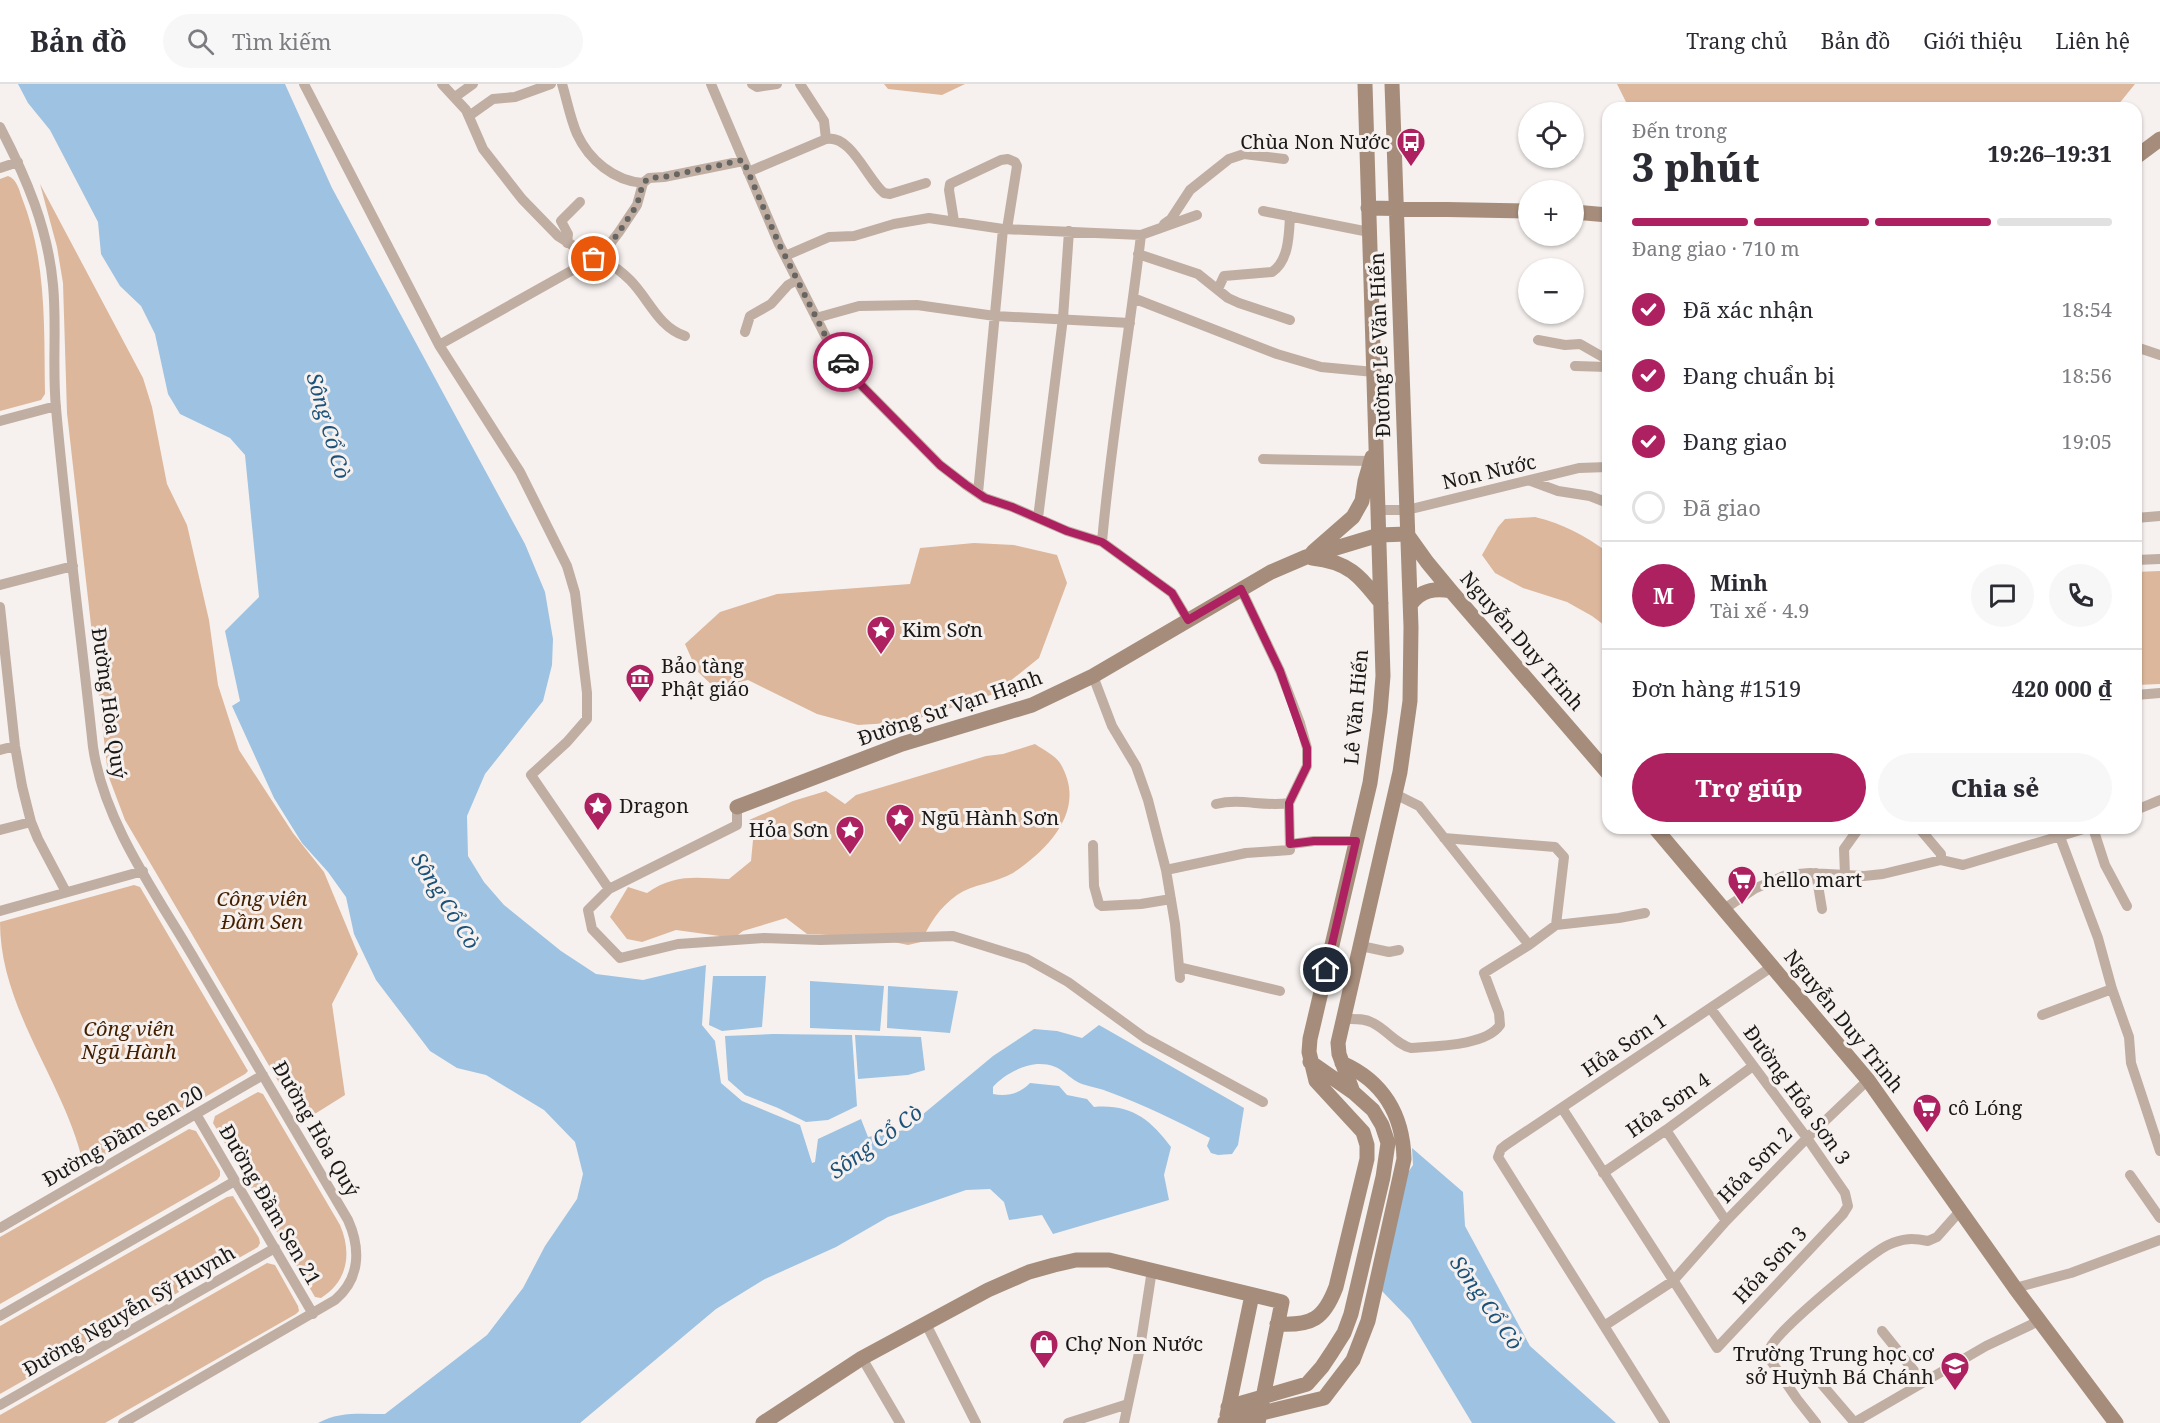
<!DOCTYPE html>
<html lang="vi">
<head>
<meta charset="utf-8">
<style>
	:root { --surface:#fff; --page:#f7f7f7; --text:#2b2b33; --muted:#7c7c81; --line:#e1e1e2; --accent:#ad2161 }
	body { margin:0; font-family:"Noto Serif",serif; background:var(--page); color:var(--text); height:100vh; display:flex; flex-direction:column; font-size:22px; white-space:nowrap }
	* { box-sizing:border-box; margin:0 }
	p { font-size:20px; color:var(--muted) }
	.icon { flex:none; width:33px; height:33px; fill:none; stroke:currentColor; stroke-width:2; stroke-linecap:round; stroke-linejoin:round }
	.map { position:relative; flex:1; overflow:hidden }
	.side { position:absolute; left:1602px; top:18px; width:540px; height:732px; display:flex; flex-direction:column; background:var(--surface); border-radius:18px; box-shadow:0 2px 4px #0004 }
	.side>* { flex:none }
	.tools { position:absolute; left:1518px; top:18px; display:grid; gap:12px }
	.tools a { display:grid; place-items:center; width:66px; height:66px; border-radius:50%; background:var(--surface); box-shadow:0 2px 4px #0004; font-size:30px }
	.pin { position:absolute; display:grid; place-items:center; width:51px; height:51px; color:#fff; margin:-26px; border:3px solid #fff; border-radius:50%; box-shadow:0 2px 6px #0007 }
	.courier { position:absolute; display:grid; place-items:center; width:60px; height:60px; margin:-30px; border:4px solid #ad2161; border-radius:50%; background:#fff; color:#222; box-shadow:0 2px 8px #0007 }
	.head em { font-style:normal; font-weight:800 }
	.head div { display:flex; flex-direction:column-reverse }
	.head { display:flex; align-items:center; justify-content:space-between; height:102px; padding:0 30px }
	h1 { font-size:39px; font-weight:800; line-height:45px }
	.bar { display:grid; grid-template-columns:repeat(4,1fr); gap:9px 6px; align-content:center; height:72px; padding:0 30px }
	.bar i { height:8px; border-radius:4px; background:var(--line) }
	.bar .current { background:var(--accent) }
	.bar p { grid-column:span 4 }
	.line { display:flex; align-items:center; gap:15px; padding:0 30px; border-top:2px solid var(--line) }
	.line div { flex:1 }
	.round { display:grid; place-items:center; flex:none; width:63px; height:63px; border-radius:32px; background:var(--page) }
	ol { padding:0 30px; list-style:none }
	li { display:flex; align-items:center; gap:18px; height:66px }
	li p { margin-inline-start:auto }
	li .icon { padding:6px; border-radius:50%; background:var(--accent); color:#fff; stroke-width:4 }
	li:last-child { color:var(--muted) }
	li i { width:33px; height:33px; border:3px solid var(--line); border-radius:50% }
	.cta { display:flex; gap:12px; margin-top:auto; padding:12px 30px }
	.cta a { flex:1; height:69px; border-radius:36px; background:var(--accent); color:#fff; font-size:24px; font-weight:800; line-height:69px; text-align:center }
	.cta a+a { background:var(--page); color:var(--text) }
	header { display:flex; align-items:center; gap:36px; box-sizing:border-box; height:84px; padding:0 30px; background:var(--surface); border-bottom:2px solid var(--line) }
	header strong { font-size:28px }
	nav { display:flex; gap:33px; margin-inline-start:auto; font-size:21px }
	.search { width:420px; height:54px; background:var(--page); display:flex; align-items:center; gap:15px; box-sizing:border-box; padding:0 21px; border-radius:33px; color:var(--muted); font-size:22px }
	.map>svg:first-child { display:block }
	.green { fill:#dcb79c }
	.water { fill:#9ec2e1 }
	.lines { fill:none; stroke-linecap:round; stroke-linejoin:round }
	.street { stroke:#c0aea2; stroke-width:10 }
	.secondary { stroke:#a68d7b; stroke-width:15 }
	.done { stroke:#676562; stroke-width:6; stroke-dasharray:0 10.8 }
	.route { stroke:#ad2161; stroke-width:8 }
	.labels { text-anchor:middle; stroke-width:6; stroke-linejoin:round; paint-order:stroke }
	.poi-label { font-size:20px; fill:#1a1917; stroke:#f6f1ee; text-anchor:start }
	.street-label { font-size:20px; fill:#1a1917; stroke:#f6f1ee }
	.park-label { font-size:20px; font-style:italic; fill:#431f00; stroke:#f6f1ee }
	.water-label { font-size:21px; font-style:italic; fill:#1a527b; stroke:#f6f1ee }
</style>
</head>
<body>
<header>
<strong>Bản đồ</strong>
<div class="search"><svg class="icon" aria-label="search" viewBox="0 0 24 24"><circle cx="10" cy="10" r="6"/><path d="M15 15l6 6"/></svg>Tìm kiếm</div>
<nav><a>Trang chủ</a><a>Bản đồ</a><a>Giới thiệu</a><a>Liên hệ</a></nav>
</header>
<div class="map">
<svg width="2160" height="1339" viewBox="0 0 2160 1339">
	<rect width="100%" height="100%" fill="#f6f1ee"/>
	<!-- green -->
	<path class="green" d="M884,0H965L942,11L888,5Z
		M1617,0H2135L2118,21L2110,24H1629Z
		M8,92C17,95 19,106 22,114C47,177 44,245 45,310L41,316L0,327V95Z
		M40,100L143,294L152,323L167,400L187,441L209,536L218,601L239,666L293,749L324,788L358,870L332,920L345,1011L302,1038L125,736L108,691L67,329L63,199L57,163Z
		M1535,433C1564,440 1583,451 1608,468V544L1592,532L1567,518L1523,504L1495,489L1482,471L1498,443L1505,435Z
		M974,459L1014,461L1057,471L1067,499L1039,574L994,610L907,638L858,641L817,630L748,596L715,604L697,587L685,560L720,528L777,510L910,500L920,464Z
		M2160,487V600L2136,601V488Z
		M1035,660C1042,665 1056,672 1060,679C1088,725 1049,765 1013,789C996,799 973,800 957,811C939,824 930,839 921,858L908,861L869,853L807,850L786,834L743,847L734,854L676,846L642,858L627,855L610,833L628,803L647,809C675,789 697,794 729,795L751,777L753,756L749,736L793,717L826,707L845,720L856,711L986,672L1003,670Z
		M134,801L140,803L248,987L245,990L84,1083C66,999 0,927 0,838Z
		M258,1008L263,1010L340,1141C352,1169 348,1197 321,1214L315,1213L213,1039L215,1032Z
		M189,1045L196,1047L220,1087V1092L217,1096L0,1220V1153Z
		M233,1112L259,1154L260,1159L258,1163L0,1310V1242L227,1113Z
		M267,1179L275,1181L298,1222L299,1227L296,1230L105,1339H0V1331Z"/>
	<!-- water -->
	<path class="water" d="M18,0H285L332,104L525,460L545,508L553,555L552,581L543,617L485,690L467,732L468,772L484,798L504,821L561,867L596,890L643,896L706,881L702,941L715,957L721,999L742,1017L800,1041L812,1079L815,1078L818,1055L861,1035L868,1053L904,1046L993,972L1034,945L1057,947L1082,954L1099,941L1244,1024L1238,1061L1232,1070L1218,1071L1211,1069L1207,1062L1210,1054C1177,1037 1144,1021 1109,1008C1100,1004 1091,1003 1082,1000C1065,993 1062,979 1037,980C1022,981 1002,992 993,1003V1010C1007,1013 1021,1009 1030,999L1059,1002L1067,1011L1087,1015L1094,1023C1131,1020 1150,1035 1171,1063L1164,1091L1169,1116L1053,1150L1042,1131L1009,1136L1004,1118L990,1105L966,1106L888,1133L836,1163L765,1195L716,1225L580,1339H318C339,1327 362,1330 385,1330L487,1251L523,1204L545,1162L577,1115L583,1090L575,1058L544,1026L486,991L457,984L430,967L376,896L354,850L346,813L328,788L302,759L274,714L232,622L240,617L225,547L259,513L245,371L230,354L180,330L168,310L155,250L141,222L120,202L101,170L98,138L50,46L28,19Z
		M713,892H766L762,943L722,947L709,941Z
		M810,897L884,902L880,947L810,944Z
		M888,902L958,907L950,949L887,944Z
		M773,950L852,951L857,1022L828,1036L806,1038L778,1024L745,1011L728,996L725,952Z
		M855,951L921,953L925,986L908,991L858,995Z
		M1412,1064L1463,1108L1465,1142L1530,1262L1616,1339H1472L1410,1236L1380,1205L1405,1093L1413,1081Z"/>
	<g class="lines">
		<!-- street -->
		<path class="street" d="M304,0L439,261L520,388L567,482L575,509L587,609V635L567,658L531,691L609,805
			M442,0L466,26L483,65L522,115L558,152L594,175
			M562,0C567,16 570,34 577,50C589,76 614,97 643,99
			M711,0L779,160L826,253L838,273L859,299L940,381L966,401L985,414L1012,423L1067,447L1102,458L1172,509L1188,536
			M752,0L757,3L777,0
			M800,0L824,37L826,55
			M455,13L473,0
			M469,32L493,15L515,13L551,0
			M0,43C26,93 48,144 53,201C57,242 52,283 56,324C66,437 81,550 93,663C104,739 157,811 195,876C246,963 297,1049 348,1136C361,1165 360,1195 335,1216L123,1339
			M0,84L18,78
			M748,88L826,55C851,50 867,95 884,109L890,110L926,99
			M1263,127L1369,148
			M954,137L949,106L950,100L1001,76L1008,75L1015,78L1017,82L1007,145
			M1164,140L1171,135L1190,106L1229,75L1244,70L1284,75
			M567,159L568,150L561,137L580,118
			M1138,170L1198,190L1228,214L1239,219L1290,236
			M785,172L829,153L854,152L894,140L929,134L1003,145L1141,151L1197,131
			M600,173C611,180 621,187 630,196C649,215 658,243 685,252
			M1218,205L1224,192L1272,188C1289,177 1289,150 1290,132
			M1133,214L1277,270L1321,283L1374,288
			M816,234L859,222L917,221L995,232L1130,239
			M745,248L750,232L771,220L788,201L797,196
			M1538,256L1565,261L1580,260L1608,276
			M439,261L587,178L600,173L619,148L637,121L643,99L649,94L664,93L743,77
			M2136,263L2160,271
			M1575,282L1608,283
			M0,337L56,322
			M1263,375L1371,377
			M1531,397L1558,407L1590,412L1608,419
			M978,409L1003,145
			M1379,426H1407L1579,384L1608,383
			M1038,434L1063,234L1069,147
			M2136,434L2160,432
			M1102,458C1111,355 1129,253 1141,151
			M2136,476L2160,475
			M0,501L73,482
			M0,523L15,662L22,702L31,738L38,755L66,808
			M1093,592L1112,642L1136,682L1148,716L1166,786L1175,840L1180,894
			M2136,611L2160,609
			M0,666L15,662
			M1395,710L1419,722L1529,861
			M1216,720C1241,714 1264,723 1289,719
			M737,723V741L609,805L588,826L592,845L620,874L678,860L764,854L821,856L953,852L1027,875L1068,898L1145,954L1263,1018
			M2136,726L2160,716
			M1919,744L1941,770V776
			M2093,744L2105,781L2127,822
			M0,746L31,738
			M2060,753L2098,854L2112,905L2129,953L2131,979L2160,1067
			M1291,760L1314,757H1356
			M1093,761L1094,802L1099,820L1102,822L1141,820L1171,815
			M1166,786L1246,769L1290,766L1289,719L1307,682V664L1300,639L1280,587L1241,505
			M1816,789L1822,825
			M1845,791L1844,765L1859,744
			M1724,825L1754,805L1786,791L1810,789L1864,792L1883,790L1941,776L1963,781L2087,744
			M0,827L143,787
			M1556,841L1619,834L1645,829
			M1361,862L1389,868L1399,866
			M1179,883L1280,907
			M2042,931L2112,905
			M1344,935C1354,935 1364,934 1373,939C1387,946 1396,960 1411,964C1435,962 1486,962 1500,941L1499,929L1484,889L1529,861L1556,841L1564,773L1555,763L1444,754
			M1562,1024L1717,1264L1843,1130L1848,1122L1845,1109L1807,1054L1711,925
			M196,1030L313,1230
			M1666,1046L1726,1137
			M1603,1089L1666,1046L1753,982
			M2130,1091L2160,1134
			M0,1144L263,991
			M2015,1204L2071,1189L2160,1156
			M0,1232L235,1097
			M926,1240L976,1339
			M1604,1242L1673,1197L1726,1137L1807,1054L1868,996
			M1882,1247L1923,1298
			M862,1274L900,1339
			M1819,1297L1855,1339
			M0,1321L275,1164
			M1855,1338L1986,1262L2039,1237
			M1068,1339L1128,1320
			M1124,1339L1140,1264L1152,1186
			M1665,1339L1498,1073L1501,1065L1506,1061L1773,882
			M1816,1339L1797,1315L1771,1277C1769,1272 1767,1268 1770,1264C1778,1246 1869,1170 1888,1161C1903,1154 1913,1154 1928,1157L1937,1153L1960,1127"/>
		<!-- secondary -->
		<path class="secondary" d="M2136,73L2160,55
			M1368,124L1528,127
			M1574,128L1608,131
			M1407,450L1427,478L1451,507L1608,689
			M1313,468L1353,433L1362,417L1365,397L1372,373
			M1312,474C1349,478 1359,491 1381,519
			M1411,520C1421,506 1435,504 1451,507
			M737,723L902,660L1032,621L1093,592L1271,488L1306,473L1379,451L1407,450
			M1655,744L1868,996L2015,1204L2116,1339
			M1353,1008L1339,970L1338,959L1400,688L1410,617L1411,543L1392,0
			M1277,1240C1312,1242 1324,1235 1336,1203L1367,1075V1061L1363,1048L1316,997L1309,968L1310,955L1370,699L1380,628L1383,592L1365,0
			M1228,1323L1307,1300L1322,1283L1332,1268L1344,1249L1351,1230L1383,1093L1388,1059L1382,1041L1373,1026L1353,1008L1310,978
			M1227,1331L1252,1211
			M1225,1338L1324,1314L1353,1276L1368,1237L1404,1075C1403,1031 1383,997 1342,979
			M763,1339L862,1274L988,1206L1029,1188L1054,1181L1076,1176H1109L1282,1218L1258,1339"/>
	</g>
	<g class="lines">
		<!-- done -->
		<path class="done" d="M594,175L600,174L619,148L637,121L643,99L649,94L664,93L743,76L779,160L826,253L843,278"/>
		<!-- route -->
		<path class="route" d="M843,278L859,299L940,381L966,401L985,414L1012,423L1067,447L1102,458L1172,509L1188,536L1241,505L1280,587L1307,664V682L1289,719L1290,760L1314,757H1356L1326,886"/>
	</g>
	<!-- icons -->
	<defs>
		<g id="bus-pin" transform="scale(1.5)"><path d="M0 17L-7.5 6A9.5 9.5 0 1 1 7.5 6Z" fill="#ad2161" stroke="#f6f1ee"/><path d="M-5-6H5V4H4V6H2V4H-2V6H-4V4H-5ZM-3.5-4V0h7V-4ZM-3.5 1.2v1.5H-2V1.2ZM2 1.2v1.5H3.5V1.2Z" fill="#fff"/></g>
		<g id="sight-pin" transform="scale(1.5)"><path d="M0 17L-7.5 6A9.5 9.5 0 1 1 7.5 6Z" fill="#ad2161" stroke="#f6f1ee"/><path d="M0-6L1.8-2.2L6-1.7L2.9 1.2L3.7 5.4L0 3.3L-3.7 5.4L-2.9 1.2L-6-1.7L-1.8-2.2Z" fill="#fff"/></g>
		<g id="museum-pin" transform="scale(1.5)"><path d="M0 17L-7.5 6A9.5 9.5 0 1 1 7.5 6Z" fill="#ad2161" stroke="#f6f1ee"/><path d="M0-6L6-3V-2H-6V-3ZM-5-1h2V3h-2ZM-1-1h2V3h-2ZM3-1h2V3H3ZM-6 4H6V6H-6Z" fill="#fff"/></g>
		<g id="supermarket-pin" transform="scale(1.5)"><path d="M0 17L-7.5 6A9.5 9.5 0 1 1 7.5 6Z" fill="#ad2161" stroke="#f6f1ee"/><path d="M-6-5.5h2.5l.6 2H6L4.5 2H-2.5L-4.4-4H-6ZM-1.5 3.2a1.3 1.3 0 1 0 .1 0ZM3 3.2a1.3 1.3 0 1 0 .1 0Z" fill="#fff"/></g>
		<g id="shop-pin" transform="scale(1.5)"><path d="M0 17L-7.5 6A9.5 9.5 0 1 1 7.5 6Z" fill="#ad2161" stroke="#f6f1ee"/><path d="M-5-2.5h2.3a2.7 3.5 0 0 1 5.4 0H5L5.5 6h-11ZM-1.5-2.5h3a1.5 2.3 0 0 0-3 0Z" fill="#fff"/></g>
		<g id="school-pin" transform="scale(1.5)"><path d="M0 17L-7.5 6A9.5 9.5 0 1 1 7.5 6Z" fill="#ad2161" stroke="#f6f1ee"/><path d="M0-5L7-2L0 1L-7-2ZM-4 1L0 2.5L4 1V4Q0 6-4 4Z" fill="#fff"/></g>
	</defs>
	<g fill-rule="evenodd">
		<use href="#bus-pin" x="1411" y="58"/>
		<use href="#sight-pin" x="881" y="546"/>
		<use href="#museum-pin" x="640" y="594"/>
		<use href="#sight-pin" x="598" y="722"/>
		<use href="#sight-pin" x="900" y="734"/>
		<use href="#sight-pin" x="850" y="746"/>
		<use href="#supermarket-pin" x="1742" y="796"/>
		<use href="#supermarket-pin" x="1927" y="1024"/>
		<use href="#shop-pin" x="1044" y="1260"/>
		<use href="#school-pin" x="1955" y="1282"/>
	</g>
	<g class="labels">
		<!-- poi labels -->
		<g class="poi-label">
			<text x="1390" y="65" text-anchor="end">Chùa Non Nước</text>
			<text x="902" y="553">Kim Sơn</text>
			<text x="661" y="589">Bảo tàng<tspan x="661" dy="23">Phật giáo</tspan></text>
			<text x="619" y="729">Dragon</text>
			<text x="921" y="741">Ngũ Hành Sơn</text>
			<text x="829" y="753" text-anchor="end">Hỏa Sơn</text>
			<text x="1763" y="803">hello mart</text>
			<text x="1948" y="1031">cô Lóng</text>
			<text x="1065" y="1267">Chợ Non Nước</text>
			<text x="1934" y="1277" text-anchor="end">Trường Trung học cơ<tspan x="1934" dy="23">sở Huỳnh Bá Chánh</tspan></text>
		</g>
		<!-- street labels -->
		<g class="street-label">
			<text transform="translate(1380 261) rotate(-92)" y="7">Đường Lê Văn Hiến</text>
			<text transform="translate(1489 388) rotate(-13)" y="7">Non Nước</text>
			<text transform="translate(1522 557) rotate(49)" y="7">Nguyễn Duy Trinh</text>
			<text transform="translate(109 619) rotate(82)" y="7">Đường Hòa Quý</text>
			<text transform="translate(1356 623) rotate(-85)" y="7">Lê Văn Hiến</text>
			<text transform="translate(950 624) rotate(-19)" y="7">Đường Sư Vạn Hạnh</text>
			<text transform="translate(1844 937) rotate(51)" y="7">Nguyễn Duy Trinh</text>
			<text transform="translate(1624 961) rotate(-34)" y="7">Hỏa Sơn 1</text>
			<text transform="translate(1797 1011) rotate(54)" y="7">Đường Hỏa Sơn 3</text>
			<text transform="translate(1668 1021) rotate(-35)" y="7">Hỏa Sơn 4</text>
			<text transform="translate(316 1045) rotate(60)" y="7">Đường Hòa Quý</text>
			<text transform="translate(123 1052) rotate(-30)" y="7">Đường Đầm Sen 20</text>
			<text transform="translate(1755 1081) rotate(-46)" y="7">Hỏa Sơn 2</text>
			<text transform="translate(270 1121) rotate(60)" y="7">Đường Đầm Sen 21</text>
			<text transform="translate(1770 1181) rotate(-47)" y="7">Hỏa Sơn 3</text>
			<text transform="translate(129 1227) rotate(-30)" y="7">Đường Nguyễn Sỹ Huynh</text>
		</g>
		<!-- park labels -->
		<g class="park-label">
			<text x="262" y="822">Công viên<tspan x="262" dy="23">Đầm Sen</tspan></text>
			<text x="129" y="952">Công viên<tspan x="129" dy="23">Ngũ Hành</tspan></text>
		</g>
		<!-- water labels -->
		<g class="water-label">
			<text transform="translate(328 342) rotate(74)" y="7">Sông Cổ Cò</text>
			<text transform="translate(445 817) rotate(58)" y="7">Sông Cổ Cò</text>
			<text transform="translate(876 1058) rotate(-36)" y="7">Sông Cổ Cò</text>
			<text transform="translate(1486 1219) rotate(55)" y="7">Sông Cổ Cò</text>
		</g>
	</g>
</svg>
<div class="tools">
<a><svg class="icon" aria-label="locate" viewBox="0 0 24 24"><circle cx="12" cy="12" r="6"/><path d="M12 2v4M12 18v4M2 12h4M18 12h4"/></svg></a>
<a>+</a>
<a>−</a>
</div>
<div class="pin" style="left:594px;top:175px;background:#ea580c"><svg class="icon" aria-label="bag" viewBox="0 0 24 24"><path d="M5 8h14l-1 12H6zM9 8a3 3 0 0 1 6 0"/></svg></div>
<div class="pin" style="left:1326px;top:886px;background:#1f2937"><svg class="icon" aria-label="home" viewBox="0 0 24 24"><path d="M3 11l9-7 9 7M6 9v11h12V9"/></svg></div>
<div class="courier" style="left:843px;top:278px"><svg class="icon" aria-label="car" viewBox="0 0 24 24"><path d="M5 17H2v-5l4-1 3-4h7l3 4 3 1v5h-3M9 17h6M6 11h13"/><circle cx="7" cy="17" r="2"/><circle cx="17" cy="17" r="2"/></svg></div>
<section class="side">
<div class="head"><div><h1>3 phút</h1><p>Đến trong</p></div><em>19:26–19:31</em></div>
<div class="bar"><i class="current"></i><i class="current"></i><i class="current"></i><i></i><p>Đang giao · 710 m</p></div>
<ol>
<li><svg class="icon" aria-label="check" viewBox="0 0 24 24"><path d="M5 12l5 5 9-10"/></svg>Đã xác nhận<p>18:54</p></li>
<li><svg class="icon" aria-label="check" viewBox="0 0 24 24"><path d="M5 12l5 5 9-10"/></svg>Đang chuẩn bị<p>18:56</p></li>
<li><svg class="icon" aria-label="check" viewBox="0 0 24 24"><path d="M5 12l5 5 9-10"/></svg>Đang giao<p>19:05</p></li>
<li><i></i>Đã giao</li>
</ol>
<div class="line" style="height:108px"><b class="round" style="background:var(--accent);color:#fff">M</b><div><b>Minh</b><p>Tài xế · 4.9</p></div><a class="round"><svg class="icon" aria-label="chat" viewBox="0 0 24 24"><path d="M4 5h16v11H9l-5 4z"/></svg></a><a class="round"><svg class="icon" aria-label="phone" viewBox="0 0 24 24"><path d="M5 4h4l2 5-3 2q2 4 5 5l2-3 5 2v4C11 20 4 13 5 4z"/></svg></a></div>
<div class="line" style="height:78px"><div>Đơn hàng #1519</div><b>420 000 ₫</b></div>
<div class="cta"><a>Trợ giúp</a><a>Chia sẻ</a></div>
</section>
</div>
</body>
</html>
